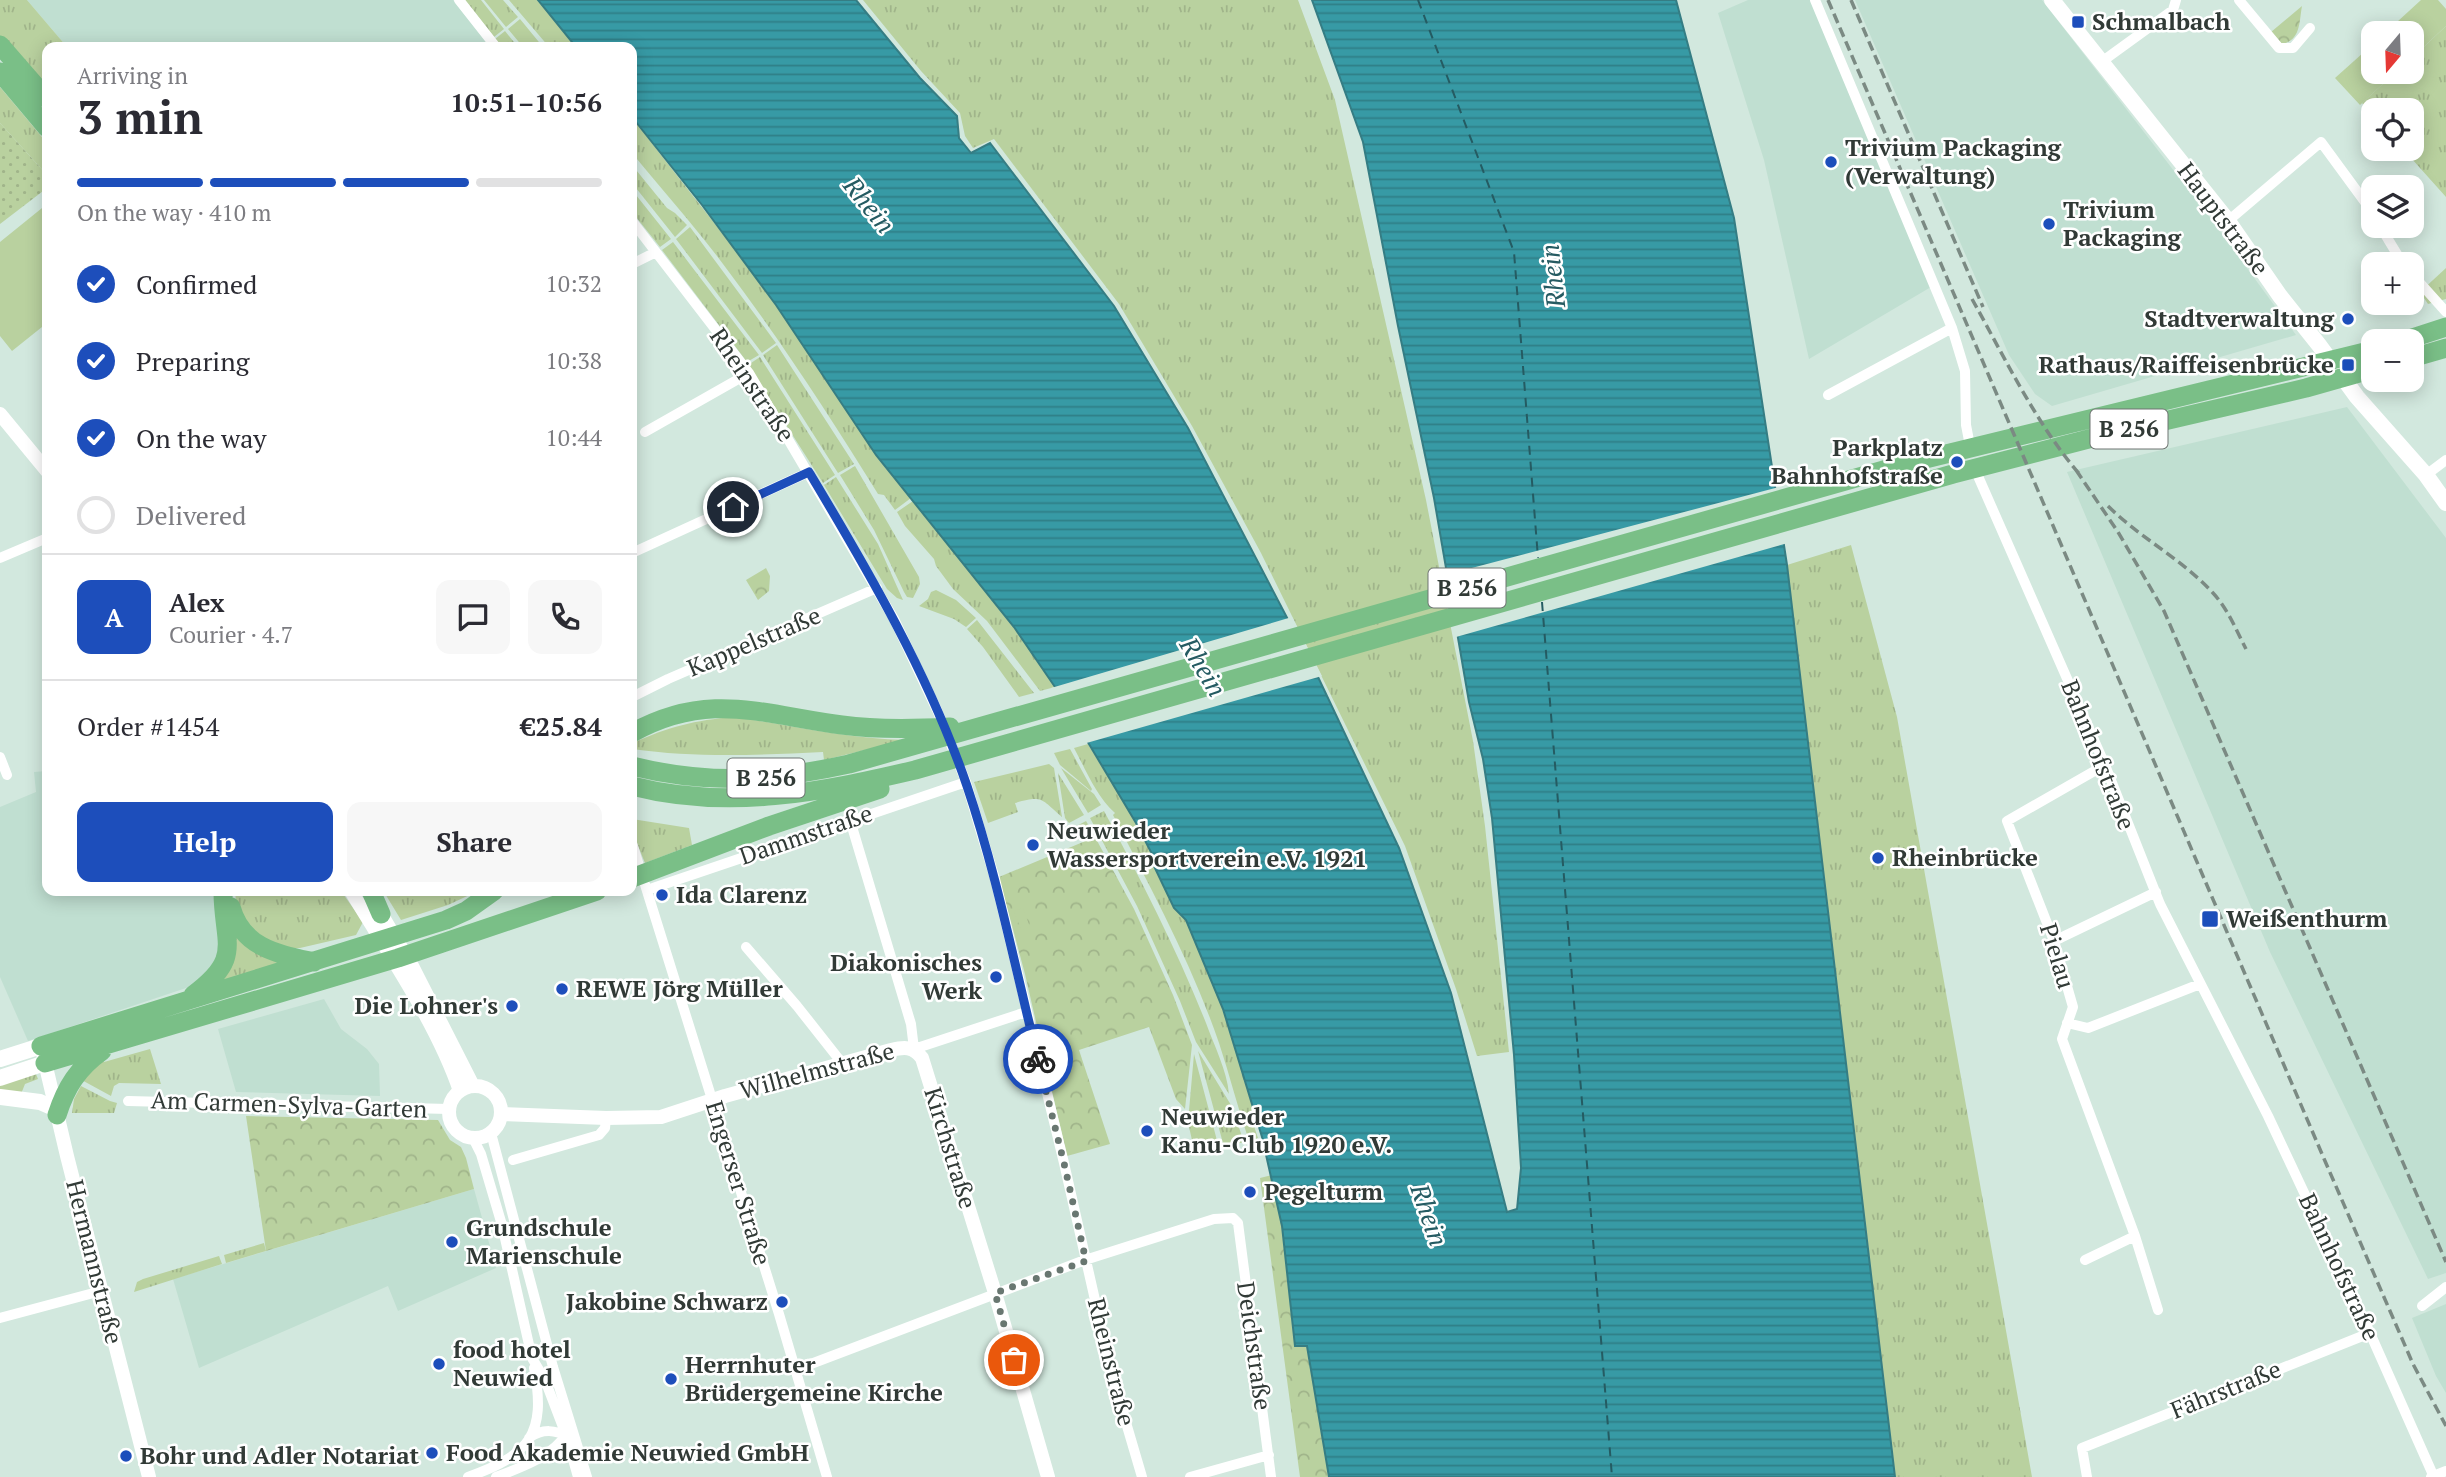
<!DOCTYPE html>
<html lang="en">
<head>
<meta charset="utf-8">
<style>
	:root { --surface:#fff; --page:#f7f7f7; --text:#2b2b33; --muted:#7c7c81; --line:#e1e1e2; --accent:#1d4ebb }
	body { margin:0; font-family:"PT Serif",serif; background:var(--page); color:var(--text); height:100vh; display:flex; flex-direction:column; font-size:26px; white-space:nowrap }
	* { box-sizing:border-box; margin:0 }
	p { font-size:23px; color:var(--muted) }
	.icon { flex:none; width:38px; height:38px; fill:none; stroke:currentColor; stroke-width:2; stroke-linecap:round; stroke-linejoin:round }
	.map { position:relative; flex:1; overflow:hidden }
	.sheet { position:absolute; left:42px; top:42px; width:595px; height:854px; display:flex; flex-direction:column; background:var(--surface); border-radius:14px; box-shadow:0 4px 18px #0003 }
	.sheet>* { flex:none }
	.needle { width:46px; rotate:199deg }
	.fabs { position:absolute; left:2361px; top:21px; display:grid; gap:14px }
	.fabs a { display:grid; place-items:center; width:63px; height:63px; border-radius:14px; background:var(--surface); box-shadow:0 4px 18px #0003; font-size:35px }
	.pin { position:absolute; display:grid; place-items:center; width:60px; height:60px; color:#fff; margin:-30px; border:4px solid #fff; border-radius:50%; box-shadow:0 2px 7px #0007 }
	.courier { position:absolute; display:grid; place-items:center; width:70px; height:70px; margin:-35px; border:5px solid #1d4ebb; border-radius:50%; background:#fff; color:#222; box-shadow:0 2px 9px #0007 }
	.headline em { font-style:normal; font-weight:800 }
	.headline div { display:flex; flex-direction:column-reverse }
	.headline { display:flex; align-items:center; justify-content:space-between; height:119px; padding:0 35px }
	h1 { font-size:46px; font-weight:800; line-height:52px }
	.bar { display:grid; grid-template-columns:repeat(4,1fr); gap:10px 7px; align-content:center; height:84px; padding:0 35px }
	.bar i { height:9px; border-radius:5px; background:var(--line) }
	.bar .current { background:var(--accent) }
	.bar p { grid-column:span 4 }
	.line { display:flex; align-items:center; gap:18px; padding:0 35px; border-top:2px solid var(--line) }
	.line div { flex:1 }
	.round { display:grid; place-items:center; flex:none; width:74px; height:74px; border-radius:14px; background:var(--page) }
	ol { padding:0 35px; list-style:none }
	li { display:flex; align-items:center; gap:21px; height:77px }
	li p { margin-inline-start:auto }
	li .icon { padding:7px; border-radius:50%; background:var(--accent); color:#fff; stroke-width:4 }
	li:last-child { color:var(--muted) }
	li i { width:38px; height:38px; border:4px solid var(--line); border-radius:50% }
	.primary-button { display:flex; gap:14px; margin-top:auto; padding:14px 35px }
	.primary-button a { flex:1; height:80px; border-radius:14px; background:var(--accent); color:#fff; font-size:28px; font-weight:800; line-height:80px; text-align:center }
	.primary-button a+a { background:var(--page); color:var(--text) }
	.map>svg:first-child { display:block }
	.built { fill:#c0dfd1 }
	.grass { fill:url(#grass-tufts) }
	.park { fill:url(#park-crowns) }
	.garden { fill:url(#garden-dots) }
	.pitch { fill:#b9d19f }
	.water { fill:url(#water-rules); stroke:#357d84; stroke-width:2 }
	.pier { fill:#d2e8de }
	.lines { fill:none; stroke-linecap:round; stroke-linejoin:round }
	.ferry { stroke:#255b62; stroke-width:2; stroke-dasharray:9 7; stroke-linecap:butt }
	.minor { stroke:#fff; stroke-width:10 }
	.tertiary { stroke:#fff; stroke-width:14 }
	.secondary { stroke:#fff; stroke-width:16 }
	.trunk { stroke:#7abf87; stroke-width:19 }
	.rail { stroke:#7b8a83; stroke-width:3.5; stroke-dasharray:10 5; stroke-linecap:butt }
	.done { stroke:#697771; stroke-width:7; stroke-dasharray:0 12.6 }
	.route { stroke:#1d4ebb; stroke-width:9 }
	.poi-dot { fill:#1d4ebb; stroke:#fff; stroke-width:2.5 }
	.labels { text-anchor:middle; stroke-width:5; stroke-linejoin:round; paint-order:stroke }
	.shield { fill:#fff; stroke:#6f7572; stroke-width:2 }
	.shield-label { font-size:23px; font-weight:bold; fill:#313a36 }
	.poi-label { font-size:24px; font-weight:bold; fill:#313a36; stroke:#fff; text-anchor:start }
	.street-label { font-size:24px; fill:#313a36; stroke:#fff }
	.water-label { font-size:26px; font-style:italic; fill:#255b62; stroke:#fff }
</style>
</head>
<body>
<div class="map">
<svg width="2446" height="1477" viewBox="0 0 2446 1477">
	<defs>
		<pattern id="grass-tufts" width="24" height="20" patternUnits="userSpaceOnUse" patternTransform="scale(1.75)"><rect width="24" height="20" fill="#b9d19f"/><path d="M3 7l-1-3M5 7V3M7 7l1-3M15 17l-1-3M17 17v-4M19 17l1-3" fill="none" stroke="#a0b48a"/></pattern>
		<pattern id="park-crowns" width="20" height="18" patternUnits="userSpaceOnUse" patternTransform="scale(1.75)"><rect width="20" height="18" fill="#b9d19f"/><path d="M2 6a3 3 0 1 1 6 0M12 15a3 3 0 1 1 6 0" fill="none" stroke="#a0b48a"/></pattern>
		<pattern id="garden-dots" width="8" height="8" patternUnits="userSpaceOnUse" patternTransform="scale(1.75)"><rect width="8" height="8" fill="#b9d19f"/><path d="M2 2h.1M6 6h.1" fill="none" stroke="#a0b48a" stroke-width="1.8" stroke-linecap="round"/></pattern>
		<pattern id="water-rules" width="6" height="5" patternUnits="userSpaceOnUse" patternTransform="scale(1.75)"><rect width="6" height="5" fill="#379aa5"/><path d="M0 2.5h6" fill="none" stroke="#2f7f87"/></pattern>
	</defs>
	<rect width="100%" height="100%" fill="#d2e8de"/>
	<!-- built -->
	<path class="built" d="M27,0H453L490,47H67Z
		M1748,0H1812L1931,287L1809,359L1764,160L1718,13Z
		M1855,0H2042L2208,215L2296,335L2052,406L2035,394L2009,355Z
		M2347,407L2446,538V1273L2428,1279L2270,952L2067,472Z
		M47,771V891H218L220,954L195,985L28,1041L0,977V807L36,792L34,772Z
		M324,999L341,1029L367,1049L379,1064L380,1096L236,1092L218,1029Z
		M474,1189L496,1268L398,1311L388,1286L199,1368L173,1279Z
		M2446,1304V1393L2436,1376L2412,1318Z"/>
	<!-- grass -->
	<path class="grass" d="M0,0H27L67,47H47V91L0,37Z
		M465,0H481L504,29L494,37Z
		M484,0H503L518,17L506,27Z
		M509,0H538L576,47H549Z
		M863,0H1298L1335,100L1426,500L1473,741L1485,826L1509,1052L1477,1056L1456,989L1405,846L1261,553L1192,426L1119,304L994,139L973,148L965,136L960,113L921,71Z
		M520,19L543,47H523L508,29Z
		M2446,26V197L2403,149H2412V110H2373V115L2362,103L2396,72H2412V58Z
		M505,31L518,47H502L495,39Z
		M0,87L47,143V175L0,123Z
		M632,117C679,180 730,240 775,304C821,369 861,436 911,498L895,510L884,495L878,494C829,415 779,338 723,264C694,225 662,190 632,153Z
		M632,165L667,208L675,213L687,225L675,237L632,183Z
		M632,190L671,239L660,247L632,212Z
		M690,227L776,343L762,353L676,239Z
		M673,242L759,355L747,362L662,250Z
		M2446,268V299L2428,304L2420,292Z
		M777,345L854,464L838,473L763,355Z
		M760,357L835,475L823,483L748,365Z
		M855,466L919,577L920,584L913,598L907,597L904,592L874,530L840,475Z
		M836,477L878,544L903,600L897,598L887,589L824,485Z
		M913,501L1014,627L1055,687L1040,691L987,621L953,589L936,566L934,559L905,526L897,512Z
		M1851,545L1897,717L2032,1477H1895L1787,565Z
		M936,590L956,600L976,618L966,627L954,619L919,606L928,599L931,592Z
		M977,620L1034,693L1019,697L983,647L967,629Z
		M734,717C791,725 848,739 906,740L824,760L823,752C758,755 696,758 632,749L633,743C668,727 695,720 734,717Z
		M1088,744L1136,823L1153,856L1174,908L1186,920L1223,1009L1252,1103L1251,1117L1258,1138L1249,1141C1238,1109 1230,1076 1219,1043C1192,964 1151,889 1113,815L1115,813C1096,796 1086,770 1074,748Z
		M1070,749L1092,789L1091,791L1060,765L1054,753Z
		M1049,764L1054,768L1062,817C1041,799 1043,795 1015,803L1018,812L988,823L974,782Z
		M1061,768L1094,794L1101,805L1088,813Z
		M1058,773L1084,815L1069,823L1065,818Z
		M1104,811C1141,880 1177,950 1206,1023C1214,1045 1227,1071 1229,1094L1196,1042L1180,1001L1137,906L1090,818Z
		M632,819L689,828L692,845L645,863L632,831Z
		M1086,821L1094,834L1076,840L1071,829Z
		M235,891H341L363,922L356,935L300,948H281L266,943L237,913Z
		M388,891H403L405,895L420,891H478L448,905L401,920L384,892Z
		M232,932L288,960L218,982Z
		M150,1049L161,1084L119,1083L114,1086L111,1096L78,1078L103,1060L104,1062Z
		M1198,1051L1231,1105L1244,1142L1224,1147Z
		M1194,1054L1219,1148L1195,1154L1188,1122Z
		M36,1074L38,1079L25,1084L21,1094L0,1093V1085Z
		M81,1086L110,1101L117,1103L114,1113H72L74,1099Z
		M264,1243L266,1251L226,1263L224,1255Z
		M219,1256L222,1264L134,1292L137,1282L143,1279Z"/>
	<!-- park -->
	<path class="park" d="M2302,6C2299,22 2301,40 2282,44L2271,32Z
		M766,568L770,576L769,591L758,600L746,580Z
		M1095,837L1134,909L1173,995L1192,1045L1185,1109L1176,1099L1149,1027L1079,1050L1110,1144L1067,1156L1025,974L999,877Z
		M246,1116L438,1120L450,1140L461,1147L466,1158L474,1189L266,1251Z
		M1272,1175L1282,1226L1295,1345H1307L1329,1477H1300L1260,1178Z"/>
	<!-- garden -->
	<path class="garden" d="M0,123L47,175V188L0,224Z"/>
	<!-- pitch -->
	<path class="pitch" d="M2421,0H2438L2446,9V26L2412,58V33H2385Z
		M2373,44V72H2396L2360,105L2335,78Z
		M47,204V323L12,351L0,336V242Z
		M1023,908L1030,927L1021,930L1014,911Z"/>
	<!-- water -->
	<path class="water" d="M538,0H856L920,78L957,116L959,138L971,153L990,143L1114,306L1188,428L1318,677L1399,848L1451,993L1507,1212L1517,1209L1521,1168L1514,1055L1492,818L1483,759L1469,702L1434,498L1398,326L1363,142L1312,0H1676L1734,218L1787,565L1895,1477H1329L1307,1346H1295L1282,1226L1262,1137L1223,1009L1186,920L1174,908L1153,864V856L1136,823L1055,687L1014,627L876,455L776,305L702,205L632,117V47H576Z"/>
	<!-- pier -->
	<path class="pier" d="M1779,487L1788,543L1456,637L1445,575Z
		M1292,617L1322,676L1083,744L1051,688Z"/>
	<g class="lines">
		<!-- ferry -->
		<path class="ferry" d="M1418,0L1514,252L1538,558
			M1542,602L1612,1477"/>
		<!-- minor -->
		<path class="minor" d="M459,0L496,47
			M1815,0L1952,328L1965,371L1966,425L1971,451
			M2239,0L2279,48H2293L2310,28
			M2100,63L2173,10L2176,0
			M632,221L749,373L894,619L937,710L966,782L995,879L1064,1163L1112,1375L1142,1477
			M2228,221L2321,142L2373,213
			M2380,226L2403,264
			M632,264L656,252
			M2412,274L2446,312
			M1828,395L1952,328
			M645,432L749,373
			M1974,467L2105,765L2160,904L2268,1116L2370,1333L2434,1477
			M2426,475L2446,460
			M632,553L809,472
			M0,558L47,538
			M632,697L668,679L877,588
			M0,757L7,775
			M2105,765L2007,821L2054,941L2073,1007L2062,1039L2135,1236L2158,1310
			M850,820L911,1024L914,1049L1026,1012
			M632,843L779,1314L827,1477
			M647,890L966,782
			M2054,941L2156,892
			M746,947L797,1006L842,1063
			M2067,1023L2088,1028L2200,984
			M128,1101L449,1109
			M491,1133L553,1367L587,1477
			M473,1138L481,1154L502,1225L532,1358L545,1380L566,1435L578,1477
			M513,1160L599,1135L605,1128L606,1118
			M2085,1260L2135,1236
			M2422,1306L2446,1287
			M0,1318L101,1291
			M795,1370L1085,1260L1214,1219L1233,1218L1238,1223L1271,1477
			M529,1438C543,1428 555,1430 570,1437
			M468,1477C529,1455 547,1435 534,1368
			M496,1477C520,1468 554,1456 567,1433
			M1190,1477L1269,1455
			M2087,1477L2082,1448L2370,1333
			M2431,1477L2446,1471"/>
		<!-- tertiary -->
		<path class="tertiary" d="M0,414L47,471
			M351,891C388,953 437,1023 460,1091
			M377,907L412,966L473,1086
			M43,1054L67,1156L149,1477
			M449 1112a26 26 0 1 1 52 0a26 26 0 1 1-52 0Z
			M501,1114L606,1118L661,1117L725,1096L891,1050C904,1047 913,1046 922,1058L995,1293L1048,1477"/>
		<!-- secondary -->
		<path class="secondary" d="M2052,0L2228,221L2280,296L2319,345L2357,397L2426,475L2446,503
			M0,1059L41,1046
			M0,1078L45,1063
			M0,1097L40,1102L56,1109"/>
		<!-- trunk -->
		<path class="trunk" d="M0,45L47,99
			M0,72L47,128
			M2403,341L2446,327
			M2412,358L2446,348
			M632,733C709,690 763,715 842,725C878,730 914,729 950,727
			M632,766C709,785 772,781 849,764L1905,464L2373,350
			M632,786C729,811 821,792 915,770L1953,474L2104,435L2306,388L2373,369
			M632,878L769,826L880,789
			M371,891L381,914
			M231,907C242,948 278,954 314,962
			M193,995C244,957 223,944 223,891
			M41,1046L446,920L466,911L494,891
			M45,1063L398,958L597,891
			M57,1115C66,1087 78,1068 102,1051"/>
		<!-- rail -->
		<path class="rail" d="M1828,0L2325,1161L2413,1364L2446,1426
			M1851,0L1983,307
			M1972,299C2005,358 2037,426 2082,477
			M2076,470L2118,532L2164,611L2446,1262
			M2108,506C2140,538 2182,559 2213,593C2228,609 2236,630 2246,649"/>
	</g>
	<g class="lines">
		<!-- done -->
		<path class="done" d="M1014,1360L995,1293L1086,1261L1064,1163L1038,1059"/>
		<!-- route -->
		<path class="route" d="M733,507L809,472C869,572 929,675 967,786C997,875 1015,968 1038,1059"/>
	</g>
	<!-- markers -->
	<g class="poi-dot">
		<rect x="2071" y="15" width="14" height="14" rx="3.5"/>
		<circle cx="1831" cy="162" r="7"/>
		<circle cx="2049" cy="224" r="7"/>
		<circle cx="2348" cy="319" r="7"/>
		<rect x="2341" y="358" width="14" height="14" rx="3.5"/>
		<circle cx="1957" cy="462" r="7"/>
		<circle cx="1033" cy="845" r="7"/>
		<circle cx="1878" cy="858" r="7"/>
		<circle cx="662" cy="895" r="7"/>
		<rect x="2201" y="910" width="18" height="18" rx="3.5"/>
		<circle cx="996" cy="977" r="7"/>
		<circle cx="562" cy="989" r="7"/>
		<circle cx="512" cy="1006" r="7"/>
		<circle cx="1147" cy="1131" r="7"/>
		<circle cx="1250" cy="1192" r="7"/>
		<circle cx="452" cy="1242" r="7"/>
		<circle cx="782" cy="1302" r="7"/>
		<circle cx="439" cy="1364" r="7"/>
		<circle cx="671" cy="1379" r="7"/>
		<circle cx="432" cy="1453" r="7"/>
		<circle cx="126" cy="1456" r="7"/>
	</g>
	<g class="labels">
		<!-- shield labels -->
		<g class="shield">
			<rect x="2090.5" y="409.5" width="77" height="39" rx="5"/>
			<rect x="1428.5" y="568.5" width="77" height="39" rx="5"/>
			<rect x="727.5" y="758.5" width="77" height="39" rx="5"/>
		</g>
		<g class="shield-label">
			<text x="2129" y="437">B 256</text>
			<text x="1467" y="596">B 256</text>
			<text x="766" y="786">B 256</text>
		</g>
		<!-- poi labels -->
		<g class="poi-label">
			<text x="2092" y="30">Schmalbach</text>
			<text x="1845" y="156">Trivium Packaging<tspan x="1845" dy="28">(Verwaltung)</tspan></text>
			<text x="2063" y="218">Trivium<tspan x="2063" dy="28">Packaging</tspan></text>
			<text x="2334" y="327" text-anchor="end">Stadtverwaltung</text>
			<text x="2334" y="373" text-anchor="end">Rathaus/Raiffeisenbrücke</text>
			<text x="1943" y="456" text-anchor="end">Parkplatz<tspan x="1943" dy="28">Bahnhofstraße</tspan></text>
			<text x="1047" y="839">Neuwieder<tspan x="1047" dy="28">Wassersportverein e.V. 1921</tspan></text>
			<text x="1892" y="866">Rheinbrücke</text>
			<text x="676" y="903">Ida Clarenz</text>
			<text x="2226" y="927">Weißenthurm</text>
			<text x="982" y="971" text-anchor="end">Diakonisches<tspan x="982" dy="28">Werk</tspan></text>
			<text x="576" y="997">REWE Jörg Müller</text>
			<text x="498" y="1014" text-anchor="end">Die Lohner's</text>
			<text x="1161" y="1125">Neuwieder<tspan x="1161" dy="28">Kanu-Club 1920 e.V.</tspan></text>
			<text x="1264" y="1200">Pegelturm</text>
			<text x="466" y="1236">Grundschule<tspan x="466" dy="28">Marienschule</tspan></text>
			<text x="768" y="1310" text-anchor="end">Jakobine Schwarz</text>
			<text x="453" y="1358">food hotel<tspan x="453" dy="28">Neuwied</tspan></text>
			<text x="685" y="1373">Herrnhuter<tspan x="685" dy="28">Brüdergemeine Kirche</tspan></text>
			<text x="446" y="1461">Food Akademie Neuwied GmbH</text>
			<text x="140" y="1464">Bohr und Adler Notariat</text>
		</g>
		<!-- street labels -->
		<g class="street-label">
			<text transform="translate(2223 219) rotate(53)" y="8">Hauptstraße</text>
			<text transform="translate(752 385) rotate(56)" y="8">Rheinstraße</text>
			<text transform="translate(754 642) rotate(-23)" y="8">Kappelstraße</text>
			<text transform="translate(2098 755) rotate(68)" y="8">Bahnhofstraße</text>
			<text transform="translate(806 835) rotate(-19)" y="8">Dammstraße</text>
			<text transform="translate(2057 956) rotate(73)" y="8">Pielau</text>
			<text transform="translate(817 1071) rotate(-15)" y="8">Wilhelmstraße</text>
			<text transform="translate(289 1105) rotate(2)" y="8">Am Carmen-Sylva-Garten</text>
			<text transform="translate(950 1148) rotate(73)" y="8">Kirchstraße</text>
			<text transform="translate(738 1183) rotate(73)" y="8">Engerser Straße</text>
			<text transform="translate(94 1262) rotate(76)" y="8">Hermannstraße</text>
			<text transform="translate(2339 1267) rotate(65)" y="8">Bahnhofstraße</text>
			<text transform="translate(1254 1346) rotate(82)" y="8">Deichstraße</text>
			<text transform="translate(1111 1362) rotate(76)" y="8">Rheinstraße</text>
			<text transform="translate(2226 1390) rotate(-22)" y="8">Fährstraße</text>
		</g>
		<!-- water labels -->
		<g class="water-label">
			<text transform="translate(869 205) rotate(51)" y="9">Rhein</text>
			<text transform="translate(1553 276) rotate(-96)" y="9">Rhein</text>
			<text transform="translate(1203 667) rotate(59)" y="9">Rhein</text>
			<text transform="translate(1429 1215) rotate(71)" y="9">Rhein</text>
		</g>
	</g>
</svg>
<div class="fabs">
<a><svg class="needle" viewBox="-14 -14 28 28"><path d="M0-13l5 13h-10z" fill="#e53935"/><path d="M0 13l5-13h-10z" fill="#7c7c81"/></svg></a>
<a><svg class="icon" aria-label="locate" viewBox="0 0 24 24"><circle cx="12" cy="12" r="6"/><path d="M12 2v4M12 18v4M2 12h4M18 12h4"/></svg></a>
<a><svg class="icon" aria-label="layers" viewBox="0 0 24 24"><path d="M12 4l9 5-9 5-9-5zM3 14l9 5 9-5"/></svg></a>
<a>+</a>
<a>−</a>
</div>
<div class="pin" style="left:1014px;top:1360px;background:#ea580c"><svg class="icon" aria-label="bag" viewBox="0 0 24 24"><path d="M5 8h14l-1 12H6zM9 8a3 3 0 0 1 6 0"/></svg></div>
<div class="pin" style="left:733px;top:507px;background:#1f2937"><svg class="icon" aria-label="home" viewBox="0 0 24 24"><path d="M3 11l9-7 9 7M6 9v11h12V9"/></svg></div>
<div class="courier" style="left:1038px;top:1059px"><svg class="icon" aria-label="bike" viewBox="0 0 24 24"><circle cx="6" cy="16" r="4"/><circle cx="18" cy="16" r="4"/><path d="M6 16l4-8h5l3 8M10 8l3 8H6M13 5h3"/></svg></div>
<section class="sheet">
<div class="headline"><div><h1>3 min</h1><p>Arriving in</p></div><em>10:51–10:56</em></div>
<div class="bar"><i class="current"></i><i class="current"></i><i class="current"></i><i></i><p>On the way · 410 m</p></div>
<ol>
<li><svg class="icon" aria-label="check" viewBox="0 0 24 24"><path d="M5 12l5 5 9-10"/></svg>Confirmed<p>10:32</p></li>
<li><svg class="icon" aria-label="check" viewBox="0 0 24 24"><path d="M5 12l5 5 9-10"/></svg>Preparing<p>10:38</p></li>
<li><svg class="icon" aria-label="check" viewBox="0 0 24 24"><path d="M5 12l5 5 9-10"/></svg>On the way<p>10:44</p></li>
<li><i></i>Delivered</li>
</ol>
<div class="line" style="height:126px"><b class="round" style="background:var(--accent);color:#fff">A</b><div><b>Alex</b><p>Courier · 4.7</p></div><a class="round"><svg class="icon" aria-label="chat" viewBox="0 0 24 24"><path d="M4 5h16v11H9l-5 4z"/></svg></a><a class="round"><svg class="icon" aria-label="phone" viewBox="0 0 24 24"><path d="M5 4h4l2 5-3 2q2 4 5 5l2-3 5 2v4C11 20 4 13 5 4z"/></svg></a></div>
<div class="line" style="height:91px"><div>Order #1454</div><b>€25.84</b></div>
<div class="primary-button"><a>Help</a><a>Share</a></div>
</section>
</div>
</body>
</html>
